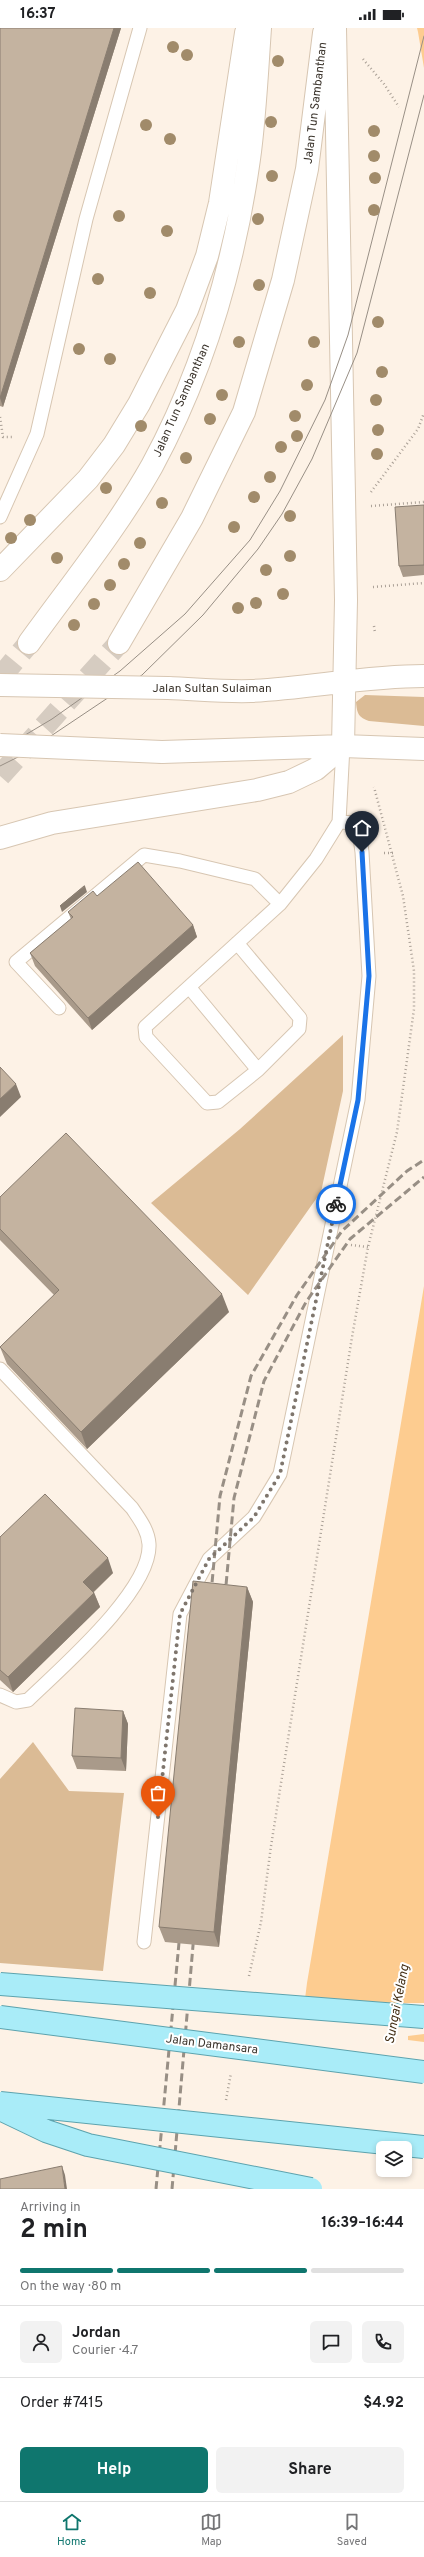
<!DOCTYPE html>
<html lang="en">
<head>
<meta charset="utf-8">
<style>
	:root { --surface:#fff; --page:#f2f2f2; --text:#202124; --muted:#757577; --line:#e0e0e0; --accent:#0f766e }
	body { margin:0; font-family:Overpass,sans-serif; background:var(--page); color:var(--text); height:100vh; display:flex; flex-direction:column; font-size:15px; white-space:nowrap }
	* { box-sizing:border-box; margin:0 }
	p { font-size:13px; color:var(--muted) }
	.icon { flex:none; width:22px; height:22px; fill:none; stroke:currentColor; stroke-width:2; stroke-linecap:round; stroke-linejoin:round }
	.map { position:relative; height:2161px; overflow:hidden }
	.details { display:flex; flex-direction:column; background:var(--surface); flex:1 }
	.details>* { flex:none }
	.fabs { position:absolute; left:376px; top:2113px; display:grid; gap:8px }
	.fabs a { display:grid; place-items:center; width:36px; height:36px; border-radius:6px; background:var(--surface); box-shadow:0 2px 6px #0003; font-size:20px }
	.pin { position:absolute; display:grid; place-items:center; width:34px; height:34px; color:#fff; margin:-41px -17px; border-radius:50% 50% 50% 0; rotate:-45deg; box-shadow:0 0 4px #0007 }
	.pin .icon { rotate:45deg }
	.courier { position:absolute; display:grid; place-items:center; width:40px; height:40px; margin:-20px; border:3px solid #1a73e8; border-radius:50%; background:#fff; color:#222; box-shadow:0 1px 5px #0007 }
	.head em { font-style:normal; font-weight:700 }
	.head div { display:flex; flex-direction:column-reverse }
	.head { display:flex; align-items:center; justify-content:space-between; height:68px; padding:0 20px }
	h1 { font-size:26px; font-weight:700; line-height:30px }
	.bar { display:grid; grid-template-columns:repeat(4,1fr); gap:6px 4px; align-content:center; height:48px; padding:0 20px }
	.bar i { height:5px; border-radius:3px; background:var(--line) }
	.bar .active { background:var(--accent) }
	.bar p { grid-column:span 4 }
	.line { display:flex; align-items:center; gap:10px; padding:0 20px; border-top:1px solid var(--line) }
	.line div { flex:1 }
	.round { display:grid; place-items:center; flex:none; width:42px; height:42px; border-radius:6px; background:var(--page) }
	.button { display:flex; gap:8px; margin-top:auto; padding:8px 20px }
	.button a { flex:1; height:46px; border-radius:6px; background:var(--accent); color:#fff; font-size:16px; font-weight:700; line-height:46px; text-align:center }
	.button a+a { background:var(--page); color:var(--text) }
	.status { display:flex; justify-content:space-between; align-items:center; height:28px; padding:0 20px; background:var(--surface); direction:ltr }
	.status svg { height:11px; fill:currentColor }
	.tabs { display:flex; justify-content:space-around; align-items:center; height:56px; border-top:1px solid var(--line); background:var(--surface); font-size:11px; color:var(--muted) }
	.tabs a { display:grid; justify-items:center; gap:2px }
	.tabs .active { color:var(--accent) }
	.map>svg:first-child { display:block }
	.green { fill:#dbbb95 }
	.water { fill:#fdcc90; fill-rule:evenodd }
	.pier { fill:#fdf2e6; fill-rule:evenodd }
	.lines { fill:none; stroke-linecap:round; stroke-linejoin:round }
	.secondary-tunnel { stroke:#d6ccc1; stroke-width:22; stroke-dasharray:22 11; stroke-linecap:butt }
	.lane-casing { stroke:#d7c6b2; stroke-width:15 }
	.secondary-casing { stroke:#d7c6b2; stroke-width:24 }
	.path { stroke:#aba197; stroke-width:2.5; stroke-dasharray:1 3; stroke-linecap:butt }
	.lane { stroke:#fff; stroke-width:13 }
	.secondary { stroke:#fff; stroke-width:22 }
	.tram { stroke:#988f85; stroke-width:1 }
	.rail { stroke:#988f85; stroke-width:3; stroke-dasharray:8 4; stroke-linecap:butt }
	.secondary-bridge-casing { stroke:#d7c6b2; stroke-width:24; stroke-linecap:butt }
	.primary-bridge-casing { stroke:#5da3ae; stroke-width:24; stroke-linecap:butt }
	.secondary-bridge { stroke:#fff; stroke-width:22 }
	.primary-bridge { stroke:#a9ecf8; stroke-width:22 }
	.tree { fill:#a18b6a }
	.wall { fill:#a99a8a }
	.shaded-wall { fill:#897d70 }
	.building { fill:#c4b3a0; stroke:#897d70 }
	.done { stroke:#7f766d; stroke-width:4; stroke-dasharray:0 7.2 }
	.route { stroke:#1a73e8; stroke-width:5 }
	.labels { text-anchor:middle; stroke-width:4; stroke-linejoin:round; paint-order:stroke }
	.street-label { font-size:12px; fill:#3b342c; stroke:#fff }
	.water-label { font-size:13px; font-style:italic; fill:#442f15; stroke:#fff }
</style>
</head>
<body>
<div class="status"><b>16:37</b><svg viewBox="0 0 49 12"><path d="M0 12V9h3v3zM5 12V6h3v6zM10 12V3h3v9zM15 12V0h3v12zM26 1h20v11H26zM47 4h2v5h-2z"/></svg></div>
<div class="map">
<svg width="424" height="2161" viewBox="0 0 424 2161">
	<rect width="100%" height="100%" fill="#fdf2e6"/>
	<!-- green -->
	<path class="green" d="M365,667L424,669V698L369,693C358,689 357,685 356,674Z
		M343,1007V1063L321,1164L248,1267L151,1175L240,1101Z
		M33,1714L69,1763L124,1765L103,1943L0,1935V1751Z"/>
	<!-- water -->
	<path class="water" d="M417,0H424V40L418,4Z
		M424,1258V2078L411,2161H281L307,1955ZM383,2120H405V2142H383Z"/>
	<!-- pier -->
	<path class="pier" d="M302,1973L330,1975H424V2006L408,2008V2012L424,2014V2091L413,2161H279ZM383,2120H405V2142H383Z"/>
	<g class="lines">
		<!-- secondary-tunnel -->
		<path class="secondary-tunnel" d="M0,650L29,615
			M0,748L119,615"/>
		<!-- lane casing -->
		<g class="lane-casing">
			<path id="lane" d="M0,489L37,406L86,191L140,0
				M237,915L300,990L299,1001L258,1042L218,1074L207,1075L146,1009L145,999L280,876L316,831L339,794L343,718
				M189,959L258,1042
				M59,980L16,934L144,827L180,833L255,851L280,876
				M0,1341L132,1480C140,1492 148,1502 149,1516C152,1562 60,1641 28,1672L16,1674L0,1667
				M144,1914L180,1586L209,1531L254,1489L280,1446L358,1072L369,948L362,824L358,795L339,794"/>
		</g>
		<!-- secondary casing -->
		<g class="secondary-casing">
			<path id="secondary" d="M0,542L88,451L114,417L139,376L187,282L207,228L220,175L246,5
				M29,615C71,557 117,500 152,438C204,342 234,238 249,131C255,88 257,43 260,0
				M119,615L192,490L244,384L283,252L307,141L324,5
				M168,660C196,661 224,664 251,663C309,660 366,648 424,648
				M162,724L343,718L424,721
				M0,810L52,795L257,762L289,754L316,741L343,718L346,572L335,0"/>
		</g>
		<!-- path -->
		<path class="path" d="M363,31L384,56L399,79
			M0,389L3,409H12
			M371,464L418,401L424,385
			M371,478L424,474
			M373,559L424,555
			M374,598L375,605
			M384,825H393
			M351,1217L368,1219
			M249,1948L261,1894L271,1818L352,1309L368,1219L397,1104L414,981V943L403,868L374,759
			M226,2072L231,2045"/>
		<!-- lane -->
		<use href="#lane" class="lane"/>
		<!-- secondary -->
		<use href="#secondary" class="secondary"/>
		<!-- tram -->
		<path class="tram" d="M0,722L52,691L120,643L185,586L250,512L280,463L325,372L348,307L424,8
			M0,738L24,726L142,647L203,587L258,521L282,486L312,431L357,325L424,67"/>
		<!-- rail -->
		<path class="rail" d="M211,1566L220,1468L251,1348L297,1267L342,1203L407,1143L424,1132
			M225,1568L234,1470L264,1353L306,1274L350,1211L424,1149
			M156,2161L180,1904
			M172,2161L194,1906"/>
		<!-- secondary-bridge casing -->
		<g class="secondary-bridge-casing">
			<path id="secondary-bridge" d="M0,657L168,660
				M0,717L162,724"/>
		</g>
		<!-- primary-bridge casing -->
		<g class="primary-bridge-casing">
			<path id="primary-bridge" d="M0,1956L424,1989
				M0,1989L424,2044
				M0,2075L424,2119
				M0,2081L46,2103L88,2117L311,2161"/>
		</g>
		<!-- secondary-bridge -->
		<use href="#secondary-bridge" class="secondary-bridge"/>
		<!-- primary-bridge -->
		<use href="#primary-bridge" class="primary-bridge"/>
	</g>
	<!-- trees -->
	<g class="tree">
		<circle cx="173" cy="19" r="6"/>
		<circle cx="187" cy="27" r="6"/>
		<circle cx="278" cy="33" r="6"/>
		<circle cx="271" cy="94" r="6"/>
		<circle cx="146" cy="97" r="6"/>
		<circle cx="374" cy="103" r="6"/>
		<circle cx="170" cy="111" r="6"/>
		<circle cx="374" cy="128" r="6"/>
		<circle cx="272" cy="148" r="6"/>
		<circle cx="375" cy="150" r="6"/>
		<circle cx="374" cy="182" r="6"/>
		<circle cx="119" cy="188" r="6"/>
		<circle cx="258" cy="191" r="6"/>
		<circle cx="167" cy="203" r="6"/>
		<circle cx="98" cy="251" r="6"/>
		<circle cx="259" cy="257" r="6"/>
		<circle cx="150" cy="265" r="6"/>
		<circle cx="378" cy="294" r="6"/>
		<circle cx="239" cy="314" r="6"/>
		<circle cx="314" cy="314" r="6"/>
		<circle cx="79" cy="321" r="6"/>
		<circle cx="110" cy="331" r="6"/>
		<circle cx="382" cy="344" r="6"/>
		<circle cx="307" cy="357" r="6"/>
		<circle cx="222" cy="367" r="6"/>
		<circle cx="376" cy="372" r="6"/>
		<circle cx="295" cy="388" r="6"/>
		<circle cx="210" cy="391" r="6"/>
		<circle cx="141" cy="398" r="6"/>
		<circle cx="378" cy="402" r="6"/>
		<circle cx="297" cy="408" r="6"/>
		<circle cx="281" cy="419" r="6"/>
		<circle cx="377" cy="426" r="6"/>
		<circle cx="186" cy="430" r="6"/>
		<circle cx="270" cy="449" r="6"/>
		<circle cx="106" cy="460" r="6"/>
		<circle cx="254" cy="469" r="6"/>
		<circle cx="162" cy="475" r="6"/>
		<circle cx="290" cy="488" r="6"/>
		<circle cx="30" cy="492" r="6"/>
		<circle cx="234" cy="499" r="6"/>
		<circle cx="11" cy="510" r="6"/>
		<circle cx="140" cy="515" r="6"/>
		<circle cx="290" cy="528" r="6"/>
		<circle cx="57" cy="530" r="6"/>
		<circle cx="124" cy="536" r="6"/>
		<circle cx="266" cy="542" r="6"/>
		<circle cx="110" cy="557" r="6"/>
		<circle cx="283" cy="566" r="6"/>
		<circle cx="256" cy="575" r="6"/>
		<circle cx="94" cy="576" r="6"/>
		<circle cx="238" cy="580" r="6"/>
		<circle cx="74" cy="597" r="6"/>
	</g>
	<!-- wall -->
	<path class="wall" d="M0,0H121L3,379L0,378Z
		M424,477V547L403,549L399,538Z
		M97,868L193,897L197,909L92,1002L35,938L30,925L71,891L68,884Z
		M0,1169L229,1284L87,1421L7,1336L0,1319L54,1267L0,1212Z
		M0,1509L113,1545L94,1564L100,1579L13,1664L0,1652Z
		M247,1559L253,1574L219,1919L165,1914L159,1899Z
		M123,1683L128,1696L126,1743L77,1741L72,1728Z"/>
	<!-- shaded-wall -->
	<path class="shaded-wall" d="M114,0H121L3,379L0,370Z
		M85,858L87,864L62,884L60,878Z
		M193,897L197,909L92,1002L88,990Z
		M16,1056L21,1069L0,1089V1071Z
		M222,1266L229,1284L87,1421L81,1404Z
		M108,1530L113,1545L89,1568L83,1554Z
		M247,1559L253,1574L219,1919L214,1904Z
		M94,1565L100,1579L13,1664L8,1649Z
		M123,1683L128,1696L126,1743L121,1730Z
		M62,2138L65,2147L67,2161H65Z"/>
	<!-- building -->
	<path class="building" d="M0,0H114L0,370Z
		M424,477V537L399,538L395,479Z
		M138,834L193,897L88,990L30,925L73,889L68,884L93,863L97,868Z
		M84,858H85L60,878Z
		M0,1039L16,1056L0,1071Z
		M66,1105L222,1266L81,1404L0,1319L59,1262L0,1201V1169Z
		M45,1466L108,1530L83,1554L94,1565L8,1649L0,1642V1509Z
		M193,1553L247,1559L214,1904L159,1899Z
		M75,1680L123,1683L121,1730L72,1728Z
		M62,2138L65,2161H0V2151Z"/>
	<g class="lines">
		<!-- done -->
		<path class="done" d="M158,1789L180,1586L209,1531L254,1489L280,1446L336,1176"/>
		<!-- route -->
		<path class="route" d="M336,1176L358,1072L369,948L362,824"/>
	</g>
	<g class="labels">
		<!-- street labels -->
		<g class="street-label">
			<text transform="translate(315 75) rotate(-83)" y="4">Jalan Tun Sambanthan</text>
			<text transform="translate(181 372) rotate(-66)" y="4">Jalan Tun Sambanthan</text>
			<text x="212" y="664">Jalan Sultan Sulaiman</text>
			<text transform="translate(212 2016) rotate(7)" y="4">Jalan Damansara</text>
		</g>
		<!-- water labels -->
		<g class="water-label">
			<text transform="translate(396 1976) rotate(-79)" y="5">Sungai Kelang</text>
		</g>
	</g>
</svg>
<div class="fabs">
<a><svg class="icon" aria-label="layers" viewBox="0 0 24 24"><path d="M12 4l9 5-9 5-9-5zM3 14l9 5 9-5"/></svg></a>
</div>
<div class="pin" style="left:158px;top:1789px;background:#ea580c"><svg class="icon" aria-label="bag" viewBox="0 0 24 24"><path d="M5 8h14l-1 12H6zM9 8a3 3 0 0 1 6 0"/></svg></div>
<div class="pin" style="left:362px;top:824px;background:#1f2937"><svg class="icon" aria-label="home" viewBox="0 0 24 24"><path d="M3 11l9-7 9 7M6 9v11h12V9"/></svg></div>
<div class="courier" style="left:336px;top:1176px"><svg class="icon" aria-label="bike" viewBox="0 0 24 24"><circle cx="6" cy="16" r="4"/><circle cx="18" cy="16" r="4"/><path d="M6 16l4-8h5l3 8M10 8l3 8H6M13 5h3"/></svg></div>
</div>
<section class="details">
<div class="head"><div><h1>2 min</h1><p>Arriving in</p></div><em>16:39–16:44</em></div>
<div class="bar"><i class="active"></i><i class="active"></i><i class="active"></i><i></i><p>On the way · 80 m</p></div>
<div class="line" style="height:72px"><a class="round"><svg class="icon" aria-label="person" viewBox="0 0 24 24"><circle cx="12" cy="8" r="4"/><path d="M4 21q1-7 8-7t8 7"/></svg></a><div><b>Jordan</b><p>Courier · 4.7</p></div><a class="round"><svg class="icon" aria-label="chat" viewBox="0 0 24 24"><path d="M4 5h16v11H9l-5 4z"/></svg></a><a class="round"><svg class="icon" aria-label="phone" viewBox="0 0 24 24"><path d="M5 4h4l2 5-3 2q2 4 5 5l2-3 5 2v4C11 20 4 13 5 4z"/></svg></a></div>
<div class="line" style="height:52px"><div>Order #7415</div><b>$4.92</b></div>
<div class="button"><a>Help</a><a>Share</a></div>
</section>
<nav class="tabs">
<a class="active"><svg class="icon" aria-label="home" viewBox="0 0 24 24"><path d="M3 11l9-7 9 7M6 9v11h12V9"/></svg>Home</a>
<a><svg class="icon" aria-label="map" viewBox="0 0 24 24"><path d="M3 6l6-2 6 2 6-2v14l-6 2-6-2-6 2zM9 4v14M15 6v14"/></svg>Map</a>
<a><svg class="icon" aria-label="saved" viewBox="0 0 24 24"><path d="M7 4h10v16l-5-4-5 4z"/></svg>Saved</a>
</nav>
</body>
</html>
